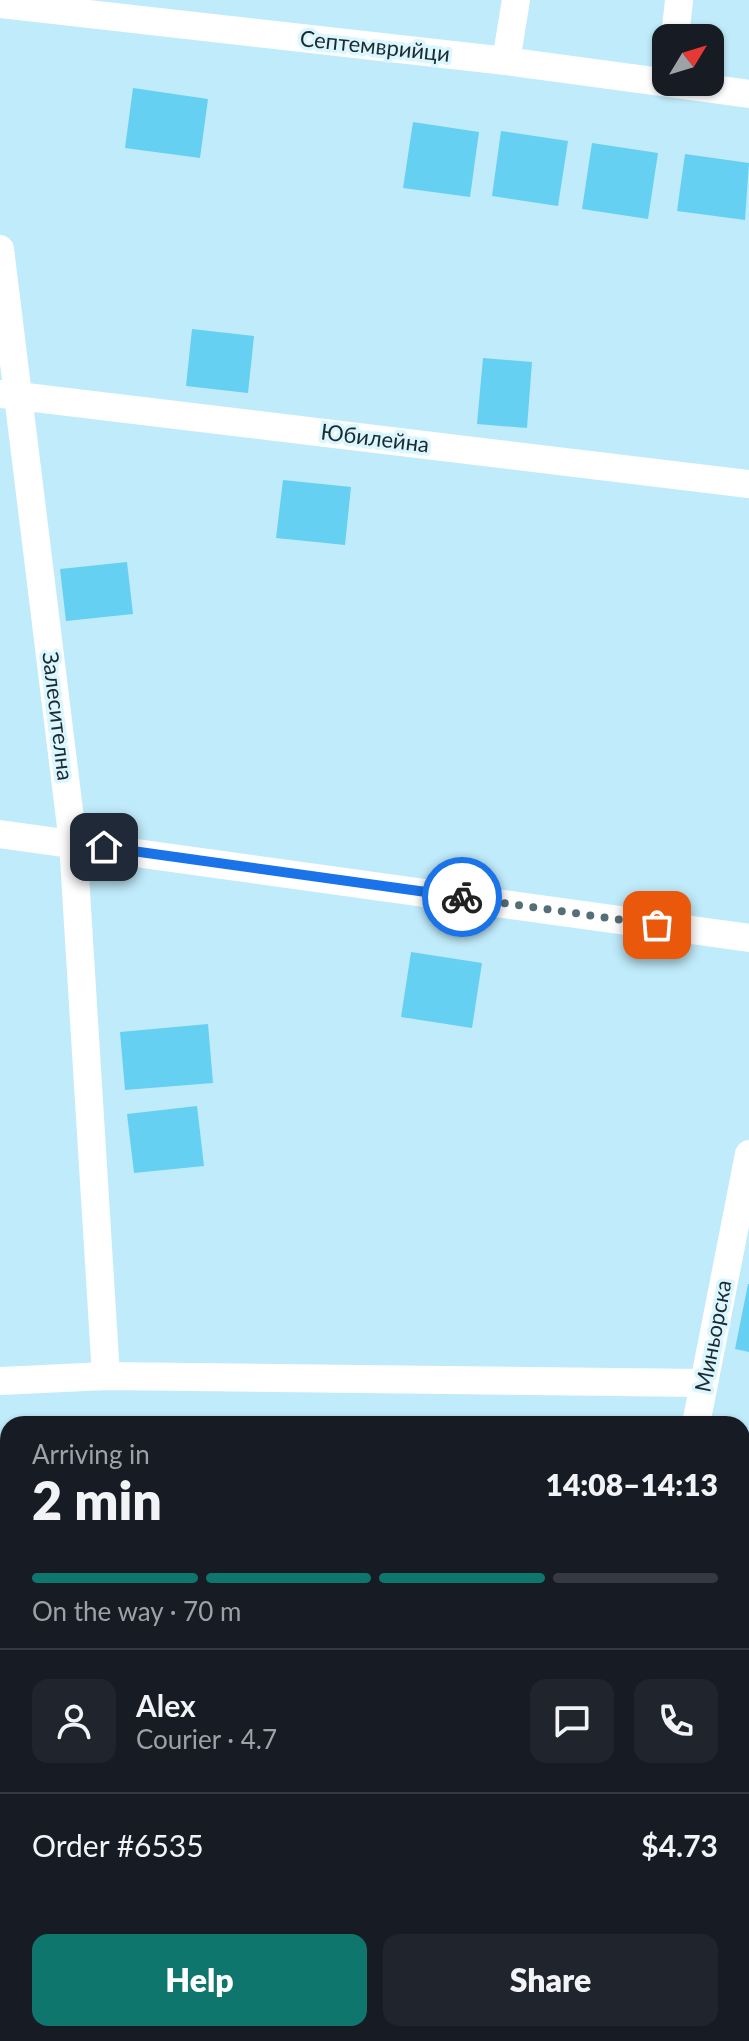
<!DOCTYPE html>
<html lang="en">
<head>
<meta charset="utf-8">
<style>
	:root { --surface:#171b24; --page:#20242c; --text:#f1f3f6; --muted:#9ea1a6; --line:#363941; --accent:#0f766e }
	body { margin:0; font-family:Lato,sans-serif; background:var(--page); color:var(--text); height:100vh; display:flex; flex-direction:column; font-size:30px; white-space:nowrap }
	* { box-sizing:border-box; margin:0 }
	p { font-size:26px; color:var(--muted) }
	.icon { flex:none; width:44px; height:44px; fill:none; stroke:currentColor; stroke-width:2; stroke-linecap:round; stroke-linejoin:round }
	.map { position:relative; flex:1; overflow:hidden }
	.side { position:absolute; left:0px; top:1416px; width:750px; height:626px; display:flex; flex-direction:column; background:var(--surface); border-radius:24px 24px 0 0; box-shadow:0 2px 6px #0004 }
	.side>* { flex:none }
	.needle { width:52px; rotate:52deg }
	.fabs { position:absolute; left:652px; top:24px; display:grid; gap:16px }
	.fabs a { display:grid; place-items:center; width:72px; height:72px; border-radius:16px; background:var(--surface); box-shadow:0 2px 6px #0004; font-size:40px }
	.pin { position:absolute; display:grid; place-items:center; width:68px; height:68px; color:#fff; margin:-34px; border-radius:16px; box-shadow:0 4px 12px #0006 }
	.courier { position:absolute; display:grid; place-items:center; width:80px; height:80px; margin:-40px; border:6px solid #1a73e8; border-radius:50%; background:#fff; color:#222; box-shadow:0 2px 10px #0007 }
	.summary em { font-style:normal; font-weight:800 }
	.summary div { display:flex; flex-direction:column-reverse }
	.summary { display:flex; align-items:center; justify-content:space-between; height:136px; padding:0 32px }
	h1 { font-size:52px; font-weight:800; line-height:60px }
	.bar { display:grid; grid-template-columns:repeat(4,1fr); gap:12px 8px; align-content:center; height:96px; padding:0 32px }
	.bar i { height:10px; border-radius:6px; background:var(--line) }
	.bar .current { background:var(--accent) }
	.bar p { grid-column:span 4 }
	.line { display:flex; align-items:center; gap:20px; padding:0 32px; border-top:2px solid var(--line) }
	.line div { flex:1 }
	.round { display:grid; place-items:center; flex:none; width:84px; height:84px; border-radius:16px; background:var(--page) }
	.primary-button { display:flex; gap:16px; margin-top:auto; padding:16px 32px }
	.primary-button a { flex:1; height:92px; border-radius:16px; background:var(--accent); color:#fff; font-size:32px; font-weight:800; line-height:92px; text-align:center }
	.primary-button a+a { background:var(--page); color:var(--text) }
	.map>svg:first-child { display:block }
	.building { fill:#66d0f2 }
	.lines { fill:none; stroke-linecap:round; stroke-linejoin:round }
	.street { stroke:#fff; stroke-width:28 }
	.secondary { stroke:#fff; stroke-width:40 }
	.done { stroke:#556f78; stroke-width:8; stroke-dasharray:0 14.4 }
	.route { stroke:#1a73e8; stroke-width:10 }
	.labels { text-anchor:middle; stroke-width:7; stroke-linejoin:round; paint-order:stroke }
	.street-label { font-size:22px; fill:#1b2c31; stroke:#dcf6ff }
</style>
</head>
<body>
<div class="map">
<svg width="749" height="2041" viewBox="0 0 749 2041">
	<rect width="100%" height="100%" fill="#c0ebfb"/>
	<!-- building -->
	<path class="building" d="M133,88L208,99L200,158L125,148Z
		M413,122L479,132L470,197L403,188Z
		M501,131L568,141L558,206L492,196Z
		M592,143L658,153L648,219L582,209Z
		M685,154L749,163L745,220L677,211Z
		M192,329L254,336L248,393L186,386Z
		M483,358L532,362L527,428L477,424Z
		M283,480L351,487L345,545L276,538Z
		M127,562L133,614L66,621L60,569Z
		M411,952L482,963L472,1028L401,1017Z
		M208,1024L213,1083L125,1090L120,1032Z
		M197,1106L204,1166L134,1173L127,1114Z
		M748,1284H749V1352L735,1349Z
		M626,2034H683L681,2041H626Z"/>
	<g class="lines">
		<!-- street -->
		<path class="street" d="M0,4L506,61L749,94
			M675,38L679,0
			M506,61L516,0
			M0,249L73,843L106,1376
			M1,394L749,484
			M0,834L749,938
			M0,1381L106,1376L703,1383
			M696,1424L749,1154
			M742,1932L749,1911
			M343,2041L344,2034
			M706,2041L709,2034"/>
		<!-- secondary -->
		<path class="secondary" d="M0,1475H8
			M742,1488L749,1489"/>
	</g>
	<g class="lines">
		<!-- done -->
		<path class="done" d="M462,897L657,925"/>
		<!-- route -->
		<path class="route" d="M104,847L462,897"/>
	</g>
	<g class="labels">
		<!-- street labels -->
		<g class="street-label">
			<text transform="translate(375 46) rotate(6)" y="8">Септемврийци</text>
			<text transform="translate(375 438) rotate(7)" y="8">Юбилейна</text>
			<text transform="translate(58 716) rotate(83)" y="8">Залесителна</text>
			<text transform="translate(713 1336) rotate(-79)" y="8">Миньорска</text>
		</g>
	</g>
</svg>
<div class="fabs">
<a><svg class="needle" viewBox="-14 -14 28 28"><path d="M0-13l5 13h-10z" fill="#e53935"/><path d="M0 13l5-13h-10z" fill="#9ea1a6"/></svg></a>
</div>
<div class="pin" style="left:657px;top:925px;background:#ea580c"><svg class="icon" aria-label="bag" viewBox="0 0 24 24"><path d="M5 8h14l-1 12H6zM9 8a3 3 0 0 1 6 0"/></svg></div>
<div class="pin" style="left:104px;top:847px;background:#1f2937"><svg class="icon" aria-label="home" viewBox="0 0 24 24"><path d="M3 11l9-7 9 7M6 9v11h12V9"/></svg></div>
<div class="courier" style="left:462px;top:897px"><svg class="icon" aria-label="bike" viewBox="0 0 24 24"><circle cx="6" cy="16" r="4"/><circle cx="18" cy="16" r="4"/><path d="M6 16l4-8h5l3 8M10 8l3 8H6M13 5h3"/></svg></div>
<section class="side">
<div class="summary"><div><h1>2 min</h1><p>Arriving in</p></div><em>14:08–14:13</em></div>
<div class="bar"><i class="current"></i><i class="current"></i><i class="current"></i><i></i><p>On the way · 70 m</p></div>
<div class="line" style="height:144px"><a class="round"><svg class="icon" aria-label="person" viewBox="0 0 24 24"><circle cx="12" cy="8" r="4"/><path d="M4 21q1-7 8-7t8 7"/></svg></a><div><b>Alex</b><p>Courier · 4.7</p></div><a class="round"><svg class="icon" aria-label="chat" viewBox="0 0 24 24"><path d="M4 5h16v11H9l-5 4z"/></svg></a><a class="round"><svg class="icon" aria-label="phone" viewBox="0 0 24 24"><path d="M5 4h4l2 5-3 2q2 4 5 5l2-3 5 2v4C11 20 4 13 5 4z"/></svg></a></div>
<div class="line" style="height:104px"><div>Order #6535</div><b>$4.73</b></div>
<div class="primary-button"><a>Help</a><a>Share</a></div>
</section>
</div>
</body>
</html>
